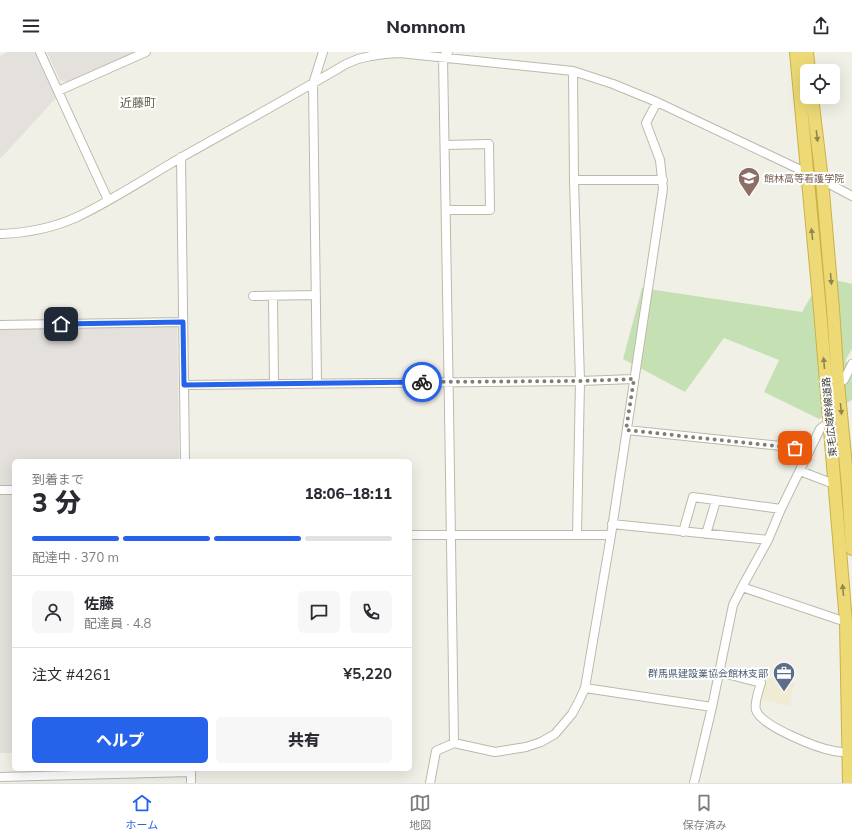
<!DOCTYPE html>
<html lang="ja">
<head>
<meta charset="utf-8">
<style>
	:root { --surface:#fff; --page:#f7f7f7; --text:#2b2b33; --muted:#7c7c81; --line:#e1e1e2; --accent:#2563eb }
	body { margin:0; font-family:Mulish,"Noto Sans JP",sans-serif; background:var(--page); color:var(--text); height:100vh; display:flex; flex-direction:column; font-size:15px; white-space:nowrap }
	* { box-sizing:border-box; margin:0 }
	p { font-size:13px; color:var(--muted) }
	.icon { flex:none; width:22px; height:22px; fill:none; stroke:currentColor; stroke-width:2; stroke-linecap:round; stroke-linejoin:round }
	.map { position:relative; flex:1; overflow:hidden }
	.drawer { position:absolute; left:12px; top:407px; width:400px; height:312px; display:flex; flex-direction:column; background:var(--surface); border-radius:6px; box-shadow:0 4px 16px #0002 }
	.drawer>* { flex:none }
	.tools { position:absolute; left:800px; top:12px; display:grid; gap:8px }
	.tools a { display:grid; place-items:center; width:40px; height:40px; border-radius:6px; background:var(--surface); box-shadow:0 4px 16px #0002; font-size:20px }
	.pin { position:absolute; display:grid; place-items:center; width:34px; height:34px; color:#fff; margin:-17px; border-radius:8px; box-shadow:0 2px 6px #0006 }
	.courier { position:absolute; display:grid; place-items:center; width:40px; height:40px; margin:-20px; border:3px solid #2563eb; border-radius:50%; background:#fff; color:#222; box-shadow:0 1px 5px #0007 }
	.headline em { font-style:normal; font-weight:800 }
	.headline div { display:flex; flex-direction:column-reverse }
	.headline { display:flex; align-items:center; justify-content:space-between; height:68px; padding:0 20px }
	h1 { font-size:26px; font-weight:800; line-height:30px }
	.bar { display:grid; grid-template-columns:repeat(4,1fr); gap:6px 4px; align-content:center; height:48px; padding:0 20px }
	.bar i { height:5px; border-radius:3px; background:var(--line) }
	.bar .current { background:var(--accent) }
	.bar p { grid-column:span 4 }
	.line { display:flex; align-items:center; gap:10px; padding:0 20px; border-top:1px solid var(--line) }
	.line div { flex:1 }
	.round { display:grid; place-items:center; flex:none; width:42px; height:42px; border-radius:6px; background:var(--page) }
	.primary-button { display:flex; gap:8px; margin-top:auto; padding:8px 20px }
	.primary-button a { flex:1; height:46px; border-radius:6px; background:var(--accent); color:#fff; font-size:16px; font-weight:800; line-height:46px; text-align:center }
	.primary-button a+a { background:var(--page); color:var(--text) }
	header { display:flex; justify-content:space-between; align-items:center; height:52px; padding:0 20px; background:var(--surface); font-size:18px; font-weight:800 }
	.dock { display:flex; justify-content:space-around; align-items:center; height:56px; border-top:1px solid var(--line); background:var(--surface); font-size:11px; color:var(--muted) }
	.dock a { display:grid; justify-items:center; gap:2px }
	.dock .current { color:var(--accent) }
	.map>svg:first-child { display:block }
	.commercial { fill:#f1ead4 }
	.industrial { fill:#e4e1dc }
	.green { fill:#c5e1b4 }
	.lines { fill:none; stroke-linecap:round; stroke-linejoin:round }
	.minor-casing { stroke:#bcb9ab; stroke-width:10 }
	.highway-casing { stroke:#cbb147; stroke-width:14 }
	.minor { stroke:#fff; stroke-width:8 }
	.highway { stroke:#edda76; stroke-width:12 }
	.oneway { fill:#908653 }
	.done { stroke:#817e75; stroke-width:4; stroke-dasharray:0 7.2 }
	.route { stroke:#2563eb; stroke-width:5 }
	.labels { text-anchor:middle; stroke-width:4; stroke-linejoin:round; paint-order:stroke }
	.education-label { font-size:10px; fill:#785e54; stroke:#fff; text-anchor:start }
	.street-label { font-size:10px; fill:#444137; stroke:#fff }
	.service-label { font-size:10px; fill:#4e5e75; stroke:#fff; text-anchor:end }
	.quarter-label { font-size:12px; fill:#65604f; stroke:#fff }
</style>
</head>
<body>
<header><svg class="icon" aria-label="menu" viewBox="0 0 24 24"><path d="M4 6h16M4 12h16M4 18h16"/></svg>Nomnom<svg class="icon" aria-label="share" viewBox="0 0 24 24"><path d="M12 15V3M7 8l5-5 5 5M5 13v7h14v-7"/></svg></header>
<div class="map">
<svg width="852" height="731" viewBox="0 0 852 731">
	<rect width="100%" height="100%" fill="#f1f0e7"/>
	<!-- commercial -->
	<path class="commercial" d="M774,626L794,630L790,654L762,648L767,627Z"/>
	<!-- industrial -->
	<path class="industrial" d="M7,0H36L56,46L0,107V4Z
		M47,0H137L68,31L60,28Z
		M177,273L179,409H14V701H0V276Z"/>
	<!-- green -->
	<path class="green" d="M822,225L852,232V297L845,309L852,314V348L819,367L764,340L779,308L724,286L685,340L623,307L642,236L802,260Z"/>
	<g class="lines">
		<!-- minor casing -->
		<g class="minor-casing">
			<path id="minor" d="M40,0L108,148
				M448,0L443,5C447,234 451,462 454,691
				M573,19L574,128L580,329L577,483
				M58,39L146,0
				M445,93L489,92L490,158H446
				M181,105L185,409
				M574,128H663
				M0,182C26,181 53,176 77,165C113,148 147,125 182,105C237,74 292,44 346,12L358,7L371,4L385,2L399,1L573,19L613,32L657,50L822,128L852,144
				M253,244L316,243
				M273,244L274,331
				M0,273L183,270
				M317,331L313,32L323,0
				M838,331L844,328L852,312
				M184,333L580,329L634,327
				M627,378L810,397
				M800,419L834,432
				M0,438H14
				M612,472L768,488
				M683,480L693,445L781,457
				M706,482L716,449
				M410,483H611
				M742,535L846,570
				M719,620L761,631C759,637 754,652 756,658C761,674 817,696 834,699C839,700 844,700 849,701
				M585,636L712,655
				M191,717V731
				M0,725L191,720
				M430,731L436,699L454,691L495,700L526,695L541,690L555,682L572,662L579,649L585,636L611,483L663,137L660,108L646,71L657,50
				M694,731L712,655L733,553L742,535L768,488L781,457L820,377L824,374L829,371"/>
		</g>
		<!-- highway casing -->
		<g class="highway-casing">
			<path id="highway" d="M796,0L820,258L846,570L849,731
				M807,0L809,19
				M812,45L822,128L833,257L838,331L848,435L852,497"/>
		</g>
		<!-- minor -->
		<use href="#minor" class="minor"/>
		<!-- highway -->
		<use href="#highway" class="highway"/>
	</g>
	<!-- one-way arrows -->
	<defs><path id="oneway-solid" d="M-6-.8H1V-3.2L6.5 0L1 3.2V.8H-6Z"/></defs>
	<g class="oneway">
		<use href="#oneway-solid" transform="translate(817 84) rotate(83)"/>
		<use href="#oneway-solid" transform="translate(812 182) rotate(-96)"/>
		<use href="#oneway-solid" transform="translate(831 227) rotate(85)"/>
		<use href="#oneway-solid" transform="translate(824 311) rotate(-95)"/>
		<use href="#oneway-solid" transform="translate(841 357) rotate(84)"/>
		<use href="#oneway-solid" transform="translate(843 538) rotate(-95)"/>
	</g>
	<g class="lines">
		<!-- done -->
		<path class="done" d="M422,330L580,329L634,327L626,378L795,396"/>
		<!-- route -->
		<path class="route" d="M61,272L183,270L184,333L422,330"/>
	</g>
	<!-- icons -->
	<defs>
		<g id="school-pin" transform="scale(1.15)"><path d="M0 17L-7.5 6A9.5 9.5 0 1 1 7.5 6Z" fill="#8d6e63" stroke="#fff"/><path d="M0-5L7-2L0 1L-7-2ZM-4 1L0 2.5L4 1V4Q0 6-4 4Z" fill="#fff"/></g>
		<g id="office-pin" transform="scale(1.15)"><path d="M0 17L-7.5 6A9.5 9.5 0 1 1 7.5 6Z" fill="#5c6f8a" stroke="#fff"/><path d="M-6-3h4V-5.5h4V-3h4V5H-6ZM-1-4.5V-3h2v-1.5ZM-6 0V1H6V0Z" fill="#fff"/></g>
	</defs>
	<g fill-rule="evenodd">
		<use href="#school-pin" x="749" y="126"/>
		<use href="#office-pin" x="784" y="621"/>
	</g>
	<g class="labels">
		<!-- education labels -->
		<g class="education-label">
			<text x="764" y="130">館林高等看護学院</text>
		</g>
		<!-- street labels -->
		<g class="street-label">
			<text transform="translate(829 365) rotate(-95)" y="4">東毛広域幹線道路</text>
		</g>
		<!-- service labels -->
		<g class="service-label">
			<text x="768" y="625">群馬県建設業協会館林支部</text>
		</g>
		<!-- quarter labels -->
		<g class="quarter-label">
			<text x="138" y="55">近藤町</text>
		</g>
	</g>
</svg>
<div class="tools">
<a><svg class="icon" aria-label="locate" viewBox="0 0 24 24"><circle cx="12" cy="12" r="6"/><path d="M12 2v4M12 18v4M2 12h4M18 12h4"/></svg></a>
</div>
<div class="pin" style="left:795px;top:396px;background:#ea580c"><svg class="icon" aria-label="bag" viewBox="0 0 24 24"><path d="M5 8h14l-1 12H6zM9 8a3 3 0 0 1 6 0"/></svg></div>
<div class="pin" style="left:61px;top:272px;background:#1f2937"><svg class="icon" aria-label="home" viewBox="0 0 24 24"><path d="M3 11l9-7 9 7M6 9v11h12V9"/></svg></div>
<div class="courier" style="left:422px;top:330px"><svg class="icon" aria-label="bike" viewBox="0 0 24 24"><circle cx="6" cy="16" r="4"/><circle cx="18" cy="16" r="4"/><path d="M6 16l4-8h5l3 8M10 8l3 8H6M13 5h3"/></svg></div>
<section class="drawer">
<div class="headline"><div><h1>3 分</h1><p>到着まで</p></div><em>18:06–18:11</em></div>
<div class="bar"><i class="current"></i><i class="current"></i><i class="current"></i><i></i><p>配達中 · 370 m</p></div>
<div class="line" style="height:72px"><a class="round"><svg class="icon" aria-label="person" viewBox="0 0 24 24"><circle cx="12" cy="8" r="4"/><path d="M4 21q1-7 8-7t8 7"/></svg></a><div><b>佐藤</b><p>配達員 · 4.8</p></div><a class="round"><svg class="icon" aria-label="chat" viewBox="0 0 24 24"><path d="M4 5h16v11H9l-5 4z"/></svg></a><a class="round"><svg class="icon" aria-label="phone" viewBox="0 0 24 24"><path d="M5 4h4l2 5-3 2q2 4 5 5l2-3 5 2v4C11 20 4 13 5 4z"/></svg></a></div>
<div class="line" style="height:52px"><div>注文 #4261</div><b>¥5,220</b></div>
<div class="primary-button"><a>ヘルプ</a><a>共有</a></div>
</section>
</div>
<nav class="dock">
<a class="current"><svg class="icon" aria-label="home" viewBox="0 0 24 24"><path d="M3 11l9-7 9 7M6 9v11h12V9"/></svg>ホーム</a>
<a><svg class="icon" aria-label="map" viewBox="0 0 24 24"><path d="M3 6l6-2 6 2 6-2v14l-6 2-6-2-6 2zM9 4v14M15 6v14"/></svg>地図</a>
<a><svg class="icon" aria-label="saved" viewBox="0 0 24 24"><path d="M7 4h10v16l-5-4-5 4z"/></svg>保存済み</a>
</nav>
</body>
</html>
